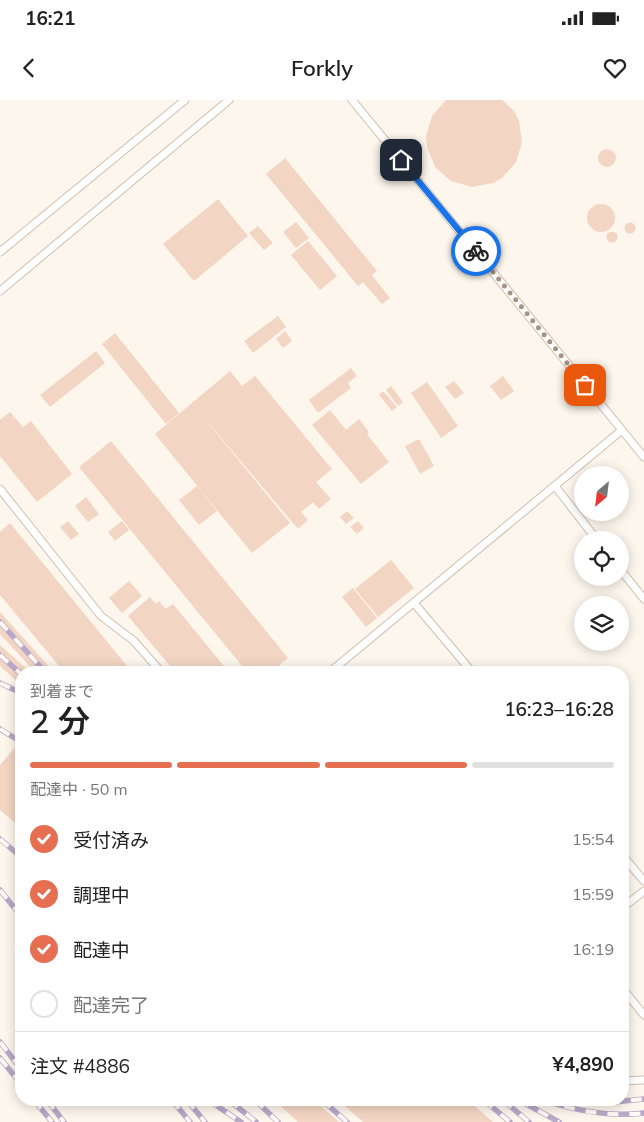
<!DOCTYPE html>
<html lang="ja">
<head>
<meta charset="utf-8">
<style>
	:root { --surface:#fff; --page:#f2f2f2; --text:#222; --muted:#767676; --line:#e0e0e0; --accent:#e76f51 }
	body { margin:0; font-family:Mulish,"Noto Sans JP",sans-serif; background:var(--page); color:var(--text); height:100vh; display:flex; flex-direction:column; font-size:19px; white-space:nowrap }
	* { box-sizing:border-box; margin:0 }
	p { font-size:16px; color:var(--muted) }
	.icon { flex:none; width:28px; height:28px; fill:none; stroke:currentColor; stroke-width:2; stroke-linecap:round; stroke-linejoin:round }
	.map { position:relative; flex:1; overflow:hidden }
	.sheet { position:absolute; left:15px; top:566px; width:614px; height:440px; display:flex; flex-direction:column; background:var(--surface); border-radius:20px; box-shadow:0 2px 12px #0003 }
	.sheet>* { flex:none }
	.needle { width:32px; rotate:208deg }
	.controls { position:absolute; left:574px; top:366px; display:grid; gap:10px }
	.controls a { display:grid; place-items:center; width:55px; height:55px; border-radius:50%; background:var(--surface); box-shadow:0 2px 12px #0003; font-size:25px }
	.pin { position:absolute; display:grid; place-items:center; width:42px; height:42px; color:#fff; margin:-21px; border-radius:10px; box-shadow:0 2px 8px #0006 }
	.courier { position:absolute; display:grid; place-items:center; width:50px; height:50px; margin:-25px; border:4px solid #1a73e8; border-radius:50%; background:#fff; color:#222; box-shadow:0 1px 6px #0007 }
	.headline em { font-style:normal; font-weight:600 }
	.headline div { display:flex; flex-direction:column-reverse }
	.headline { display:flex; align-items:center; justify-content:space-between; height:85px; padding:0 15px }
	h1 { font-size:32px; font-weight:600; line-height:38px }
	.bar { display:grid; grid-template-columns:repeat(4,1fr); gap:8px 5px; align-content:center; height:60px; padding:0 15px }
	.bar i { height:6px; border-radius:4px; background:var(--line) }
	.bar .selected { background:var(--accent) }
	.bar p { grid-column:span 4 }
	.line { display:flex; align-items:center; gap:12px; padding:0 15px; border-top:1px solid var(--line) }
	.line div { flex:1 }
	ol { padding:0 15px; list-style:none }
	li { display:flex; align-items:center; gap:15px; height:55px }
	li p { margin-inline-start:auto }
	li .icon { padding:5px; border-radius:50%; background:var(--accent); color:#fff; stroke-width:4 }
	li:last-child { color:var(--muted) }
	li i { width:28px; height:28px; border:2px solid var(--line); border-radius:50% }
	.status { display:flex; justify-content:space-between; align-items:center; height:35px; padding:0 25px; background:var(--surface); direction:ltr }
	.status svg { height:14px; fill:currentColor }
	header { display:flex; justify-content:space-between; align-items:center; height:65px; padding:0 15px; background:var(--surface); font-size:22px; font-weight:600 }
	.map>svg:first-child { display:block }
	.building { fill:#f3d5c3 }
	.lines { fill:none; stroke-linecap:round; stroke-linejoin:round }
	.service-casing { stroke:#d1beb0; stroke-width:9 }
	.service { stroke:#fff; stroke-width:7 }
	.rail-casing { stroke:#b9a8c9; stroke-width:5.5 }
	.rail { stroke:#fffaf3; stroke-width:4; stroke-dasharray:11; stroke-linecap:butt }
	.done { stroke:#a89285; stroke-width:5; stroke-dasharray:0 9 }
	.route { stroke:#1a73e8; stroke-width:6 }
</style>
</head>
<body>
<div class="status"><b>16:21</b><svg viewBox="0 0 49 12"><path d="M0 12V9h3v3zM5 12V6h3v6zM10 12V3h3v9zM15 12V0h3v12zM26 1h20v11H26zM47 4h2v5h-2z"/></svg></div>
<header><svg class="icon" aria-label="back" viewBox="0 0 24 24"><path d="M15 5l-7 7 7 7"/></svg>Forkly<svg class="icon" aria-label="heart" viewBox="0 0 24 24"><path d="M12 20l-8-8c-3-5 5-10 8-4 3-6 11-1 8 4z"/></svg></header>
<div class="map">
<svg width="644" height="1022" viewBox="0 0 644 1022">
	<rect width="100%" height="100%" fill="#fdf6ec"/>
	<!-- building -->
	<path class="building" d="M446,0H502L514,11L519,21L522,42L516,62L502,78L493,83L472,87L451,81L435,67L427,47L426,36L432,16Z
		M598 58a9 9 0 1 1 18 0a9 9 0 1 1-18 0Z
		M285,58L377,171L372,175L390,198L382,204L363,182L358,186L266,74Z
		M218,99L248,136L194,181L163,144Z
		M587 118a14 14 0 1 1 28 0a14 14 0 1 1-28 0Z
		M296,122L309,138L296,148L283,132Z
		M624.5 128a5.5 5.5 0 1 1 11 0a5.5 5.5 0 1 1-11 0Z
		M258,126L273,143L264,150L249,133Z
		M606.5 137a5.5 5.5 0 1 1 11 0a5.5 5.5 0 1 1-11 0Z
		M308,141L337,176L320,190L291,155Z
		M278,216L286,227L253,253L244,241Z
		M285,231L292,241L283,248L276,239Z
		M115,233L179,313L166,324L102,244Z
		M96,251L105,263L50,307L40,295Z
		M351,268L357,276L348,283L351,288L318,313L309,300Z
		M230,271L242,286L255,276L332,369L316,382L331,399L319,409L313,402L301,412L308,420L298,429L196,308L290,423L252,453L155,334Z
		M503,276L514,291L501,300L490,286Z
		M454,281L464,293L455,299L445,287Z
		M427,282L458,326L441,338L411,293Z
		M391,286L403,302L398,306L386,290Z
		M383,291L397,307L392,311L379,295Z
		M330,310L346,330L359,319L369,332L367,334L389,362L361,384L312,325Z
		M10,312L23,327L31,321L72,374L37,402L0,356V320Z
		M419,339L434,366L420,374L405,346Z
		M111,341L288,558L279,565L285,572H247L79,367Z
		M197,386L217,411L199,425L179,400Z
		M86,397L99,414L88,422L75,406Z
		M347,411L354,418L346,424L340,417Z
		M68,421L79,434L71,440L60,427Z
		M122,421L129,430L115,441L108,432Z
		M358,421L364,428L357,434L350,427Z
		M10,423L132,572H64L0,495V432Z
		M391,460L414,488L378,517L355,489Z
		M129,481L142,496L122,513L109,498Z
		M353,488L377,518L366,527L342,497Z
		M150,497L156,504L159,501L166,509L173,504L229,572H175L128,516Z
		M0,512L54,572H35L0,534Z
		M0,545L30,572H21V585L0,566Z
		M21,640V728L0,710V665Z
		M274,1000H314L339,1022H298Z
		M338,1000H468L493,1022H363Z"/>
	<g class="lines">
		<!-- service casing -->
		<g class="service-casing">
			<path id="service" d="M352,0L644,357
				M0,152L185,0
				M0,191L229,0
				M555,386L597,440
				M0,389L101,516L134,541L161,572
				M620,469L644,499
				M414,503L472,572
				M330,572L622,330
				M622,755L644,781
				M622,808L644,791
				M622,888L644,915
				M622,981L644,980"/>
		</g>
		<!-- service -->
		<use href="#service" class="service"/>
		<!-- rail casing -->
		<g class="rail-casing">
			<path id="rail" d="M0,522L45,572
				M0,555L21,574
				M0,583L21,593
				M0,629L18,640
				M0,739L21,757
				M0,790L21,816
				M0,942L21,969
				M0,958L21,984
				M34,1000L52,1022
				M47,1000L64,1022
				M172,1000L190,1022
				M187,1000L205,1022
				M208,1000L241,1022
				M229,1000L256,1022
				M255,1000L278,1022
				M322,1000L347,1022
				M484,1000L510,1022
				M503,1000L529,1022
				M519,1000L559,1022
				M543,1000C576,1011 610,1017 644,1013
				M587,1000L614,1002L644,999"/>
		</g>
		<!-- rail -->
		<use href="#rail" class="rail"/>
	</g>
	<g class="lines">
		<!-- done -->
		<path class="done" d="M476,151L585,285"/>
		<!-- route -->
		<path class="route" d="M401,60L476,151"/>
	</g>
</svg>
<div class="controls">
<a><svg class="needle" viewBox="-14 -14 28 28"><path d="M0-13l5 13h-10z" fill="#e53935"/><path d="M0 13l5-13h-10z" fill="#767676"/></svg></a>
<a><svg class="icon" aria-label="locate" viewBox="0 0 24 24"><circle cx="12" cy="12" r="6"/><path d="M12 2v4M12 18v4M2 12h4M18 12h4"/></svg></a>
<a><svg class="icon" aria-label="layers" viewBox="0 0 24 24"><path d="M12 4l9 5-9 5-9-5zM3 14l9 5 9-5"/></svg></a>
</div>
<div class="pin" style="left:585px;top:285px;background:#ea580c"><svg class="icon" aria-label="bag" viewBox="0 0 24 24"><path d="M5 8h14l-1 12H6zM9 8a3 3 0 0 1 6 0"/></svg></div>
<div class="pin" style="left:401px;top:60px;background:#1f2937"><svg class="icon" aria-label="home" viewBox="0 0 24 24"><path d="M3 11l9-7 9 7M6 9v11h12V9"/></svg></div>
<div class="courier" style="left:476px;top:151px"><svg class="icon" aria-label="bike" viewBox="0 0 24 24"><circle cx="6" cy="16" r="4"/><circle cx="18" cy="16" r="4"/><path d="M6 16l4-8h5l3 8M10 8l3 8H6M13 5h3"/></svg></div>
<section class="sheet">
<div class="headline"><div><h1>2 分</h1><p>到着まで</p></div><em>16:23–16:28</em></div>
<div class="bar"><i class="selected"></i><i class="selected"></i><i class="selected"></i><i></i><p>配達中 · 50 m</p></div>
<ol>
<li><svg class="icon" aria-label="check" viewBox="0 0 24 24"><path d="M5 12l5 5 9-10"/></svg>受付済み<p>15:54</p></li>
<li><svg class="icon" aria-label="check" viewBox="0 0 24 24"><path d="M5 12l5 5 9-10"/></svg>調理中<p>15:59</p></li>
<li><svg class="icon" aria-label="check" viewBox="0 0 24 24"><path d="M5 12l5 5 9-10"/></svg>配達中<p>16:19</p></li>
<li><i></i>配達完了</li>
</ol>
<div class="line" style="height:65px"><div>注文 #4886</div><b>¥4,890</b></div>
</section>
</div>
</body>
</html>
